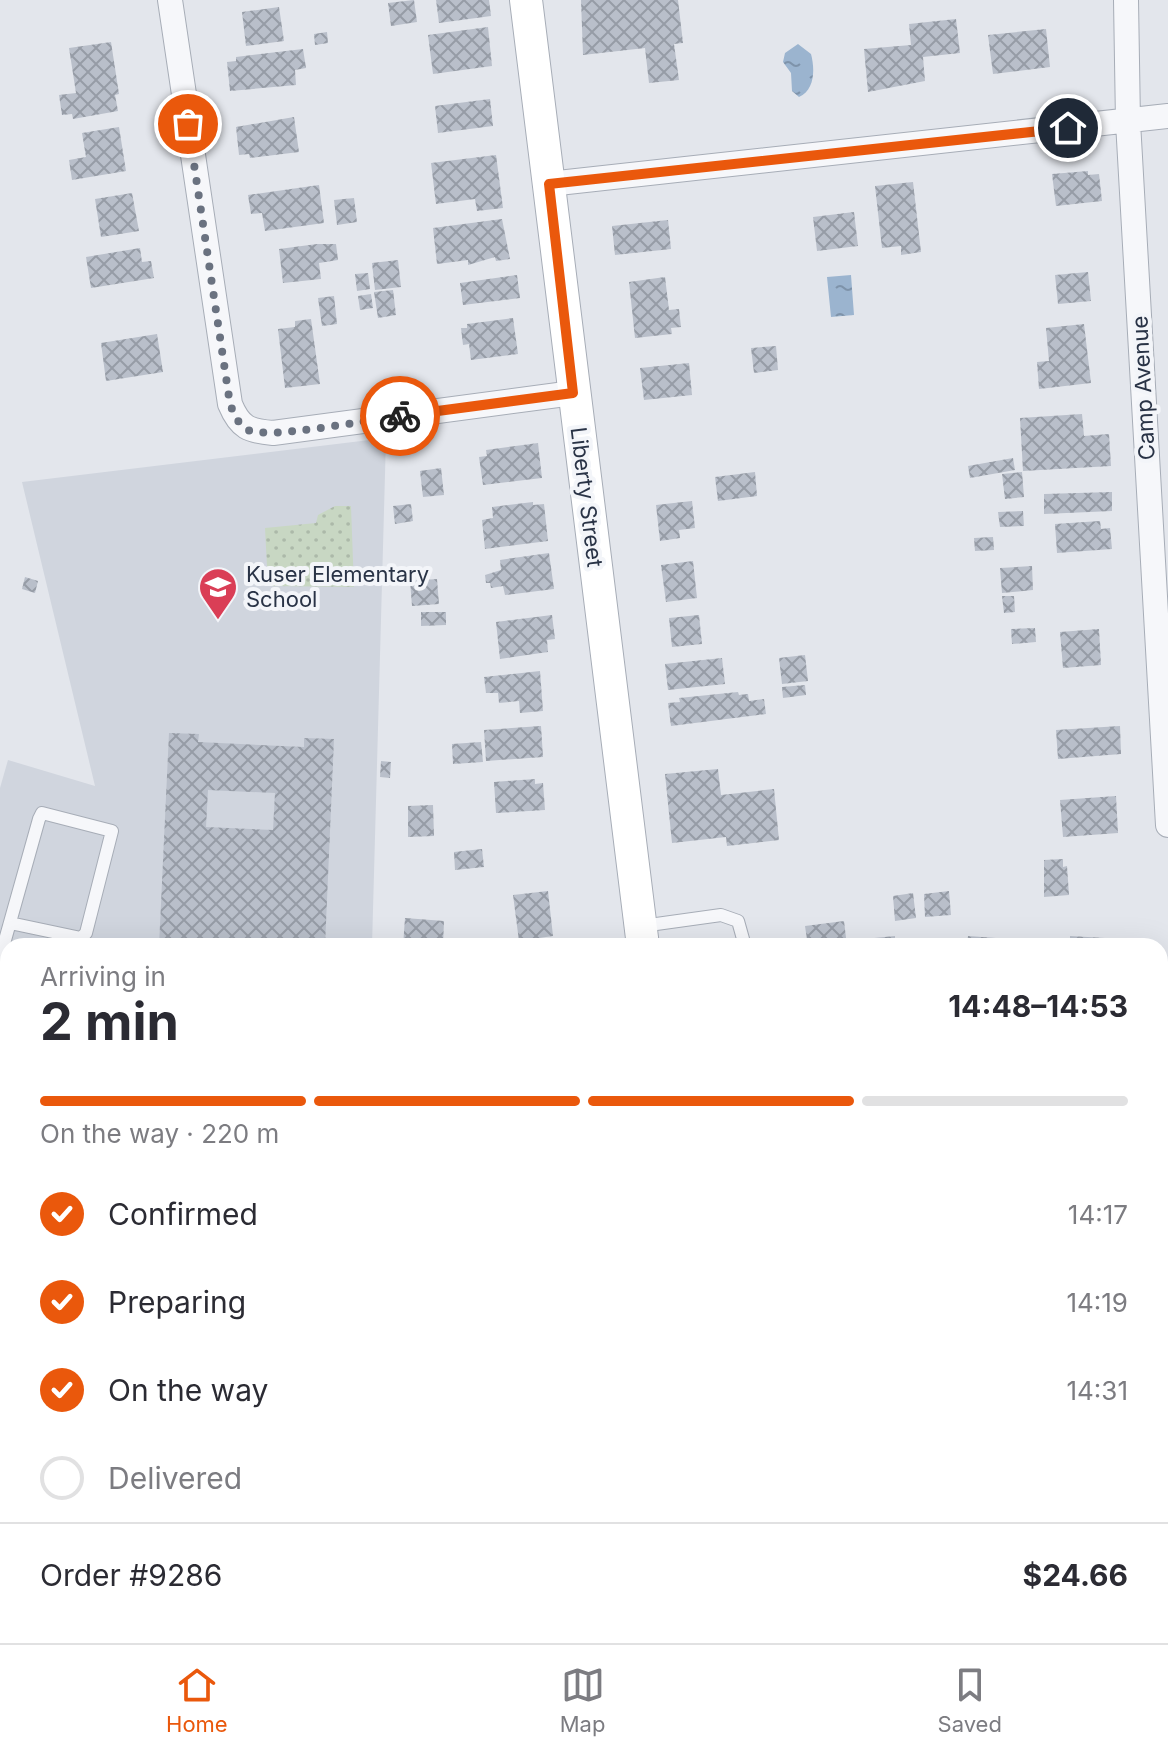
<!DOCTYPE html>
<html lang="en">
<head>
<meta charset="utf-8">
<style>
	:root { --surface:#fff; --page:#f2f2f3; --text:#2b2b33; --muted:#7c7c81; --line:#e1e1e2; --accent:#ea580c }
	body { margin:0; font-family:Inter,sans-serif; background:var(--page); color:var(--text); height:100vh; display:flex; flex-direction:column; font-size:30px; white-space:nowrap }
	* { box-sizing:border-box; margin:0 }
	p { font-size:26px; color:var(--muted) }
	.icon { flex:none; width:44px; height:44px; fill:none; stroke:currentColor; stroke-width:2; stroke-linecap:round; stroke-linejoin:round }
	.map { position:relative; flex:1; overflow:hidden }
	.panel { position:absolute; left:0px; top:938px; width:1168px; height:706px; display:flex; flex-direction:column; background:var(--surface); border-radius:24px 24px 0 0; box-shadow:0 8px 32px #0002 }
	.panel>* { flex:none }
	.pin { position:absolute; display:grid; place-items:center; width:68px; height:68px; color:#fff; margin:-34px; border:4px solid #fff; border-radius:50%; box-shadow:0 2px 8px #0007 }
	.courier { position:absolute; display:grid; place-items:center; width:80px; height:80px; margin:-40px; border:6px solid #ea580c; border-radius:50%; background:#fff; color:#222; box-shadow:0 2px 10px #0007 }
	.summary em { font-style:normal; font-weight:700 }
	.summary div { display:flex; flex-direction:column-reverse }
	.summary { display:flex; align-items:center; justify-content:space-between; height:136px; padding:0 40px }
	h1 { font-size:52px; font-weight:700; line-height:60px }
	.bar { display:grid; grid-template-columns:repeat(4,1fr); gap:12px 8px; align-content:center; height:96px; padding:0 40px }
	.bar i { height:10px; border-radius:6px; background:var(--line) }
	.bar .selected { background:var(--accent) }
	.bar p { grid-column:span 4 }
	.line { display:flex; align-items:center; gap:20px; padding:0 40px; border-top:2px solid var(--line) }
	.line div { flex:1 }
	ol { padding:0 40px; list-style:none }
	li { display:flex; align-items:center; gap:24px; height:88px }
	li p { margin-inline-start:auto }
	li .icon { padding:8px; border-radius:50%; background:var(--accent); color:#fff; stroke-width:4 }
	li:last-child { color:var(--muted) }
	li i { width:44px; height:44px; border:4px solid var(--line); border-radius:50% }
	.dock { display:flex; justify-content:space-around; align-items:center; height:112px; border-top:2px solid var(--line); background:var(--surface); font-size:22px; color:var(--muted) }
	.dock a { display:grid; justify-items:center; gap:4px }
	.dock .selected { color:var(--accent) }
	.map>svg:first-child { display:block }
	.built { fill:#d0d5de }
	.park { fill:url(#park-dots) }
	.water { fill:url(#water-ripples) }
	.building { fill:url(#building-cross-hatch); fill-rule:evenodd }
	.lines { fill:none; stroke-linecap:round; stroke-linejoin:round }
	.lane-casing { stroke:#a7adb7; stroke-width:14 }
	.street-casing { stroke:#a7adb7; stroke-width:26 }
	.secondary-casing { stroke:#a7adb7; stroke-width:34 }
	.lane { stroke:#f6f7fa; stroke-width:12 }
	.street { stroke:#f6f7fa; stroke-width:24 }
	.secondary { stroke:#fff; stroke-width:32 }
	.done { stroke:#6a7280; stroke-width:8; stroke-dasharray:0 14.4 }
	.route { stroke:#ea580c; stroke-width:10 }
	.labels { text-anchor:middle; stroke-width:8; stroke-linejoin:round; paint-order:stroke }
	.street-label { font-size:22px; fill:#293346; stroke:#f3f5f9 }
	.poi-label { font-size:22px; fill:#293346; stroke:#f3f5f9; text-anchor:start }
</style>
</head>
<body>
<div class="map">
<svg width="1168" height="1643" viewBox="0 0 1168 1643">
	<defs>
		<pattern id="park-dots" width="8" height="8" patternUnits="userSpaceOnUse" patternTransform="scale(2)"><rect width="8" height="8" fill="#c8d7c3"/><path d="M2 2h.1M6 6h.1" fill="none" stroke="#acb9a9" stroke-width="1.8" stroke-linecap="round"/></pattern>
		<pattern id="water-ripples" width="26" height="14" patternUnits="userSpaceOnUse" patternTransform="scale(2)"><rect width="26" height="14" fill="#9bb4cf"/><path d="M2 4q2-2 4 0t4 0M15 11q2-2 4 0t4 0" fill="none" stroke="#7e93aa"/></pattern>
		<pattern id="building-cross-hatch" width="8" height="8" patternUnits="userSpaceOnUse" patternTransform="scale(2)"><rect width="8" height="8" fill="#b9bfca"/><path d="M0 0l8 8M0 8l8-8" fill="none" stroke="#969ca6"/></pattern>
	</defs>
	<rect width="100%" height="100%" fill="#e3e6ec"/>
	<!-- built -->
	<path class="built" d="M386,438L372,946H8V974L0,972V788L8,760L95,786L22,482Z"/>
	<!-- park -->
	<path class="park" d="M335,506H351L354,587L268,586L265,528L316,523L318,515Z"/>
	<!-- water -->
	<path class="water" d="M798,44L811,54C815,69 815,90 799,97L792,91L791,73L783,62L785,53Z
		M851,275L854,315L831,317L827,277Z"/>
	<!-- building -->
	<path class="building" d="M414,0L417,22L391,26L388,3Z
		M436,0H489L491,16L439,23Z
		M581,0H678L683,43L674,44L679,80L649,83L645,48L583,55Z
		M279,7L284,41L246,46L242,12Z
		M956,19L960,53L923,57L925,81L868,92L864,49L911,45L909,24Z
		M488,27L492,66L433,74L428,35Z
		M1046,29L1050,67L993,74L988,35Z
		M327,32L328,43L315,45L314,34Z
		M111,42L119,94L115,95L118,111L73,119L72,114L62,115L59,95L76,93L69,48Z
		M303,49L306,68L295,70L296,85L230,91L227,62L236,61V57Z
		M490,99L493,126L438,133L435,106Z
		M294,117L299,152L250,158L249,154L239,155L236,127Z
		M119,127L126,171L72,180L69,160L86,157L82,133Z
		M496,155L503,208L477,211L475,199L436,204L431,163Z
		M1088,171V175L1099,174L1102,201L1056,206L1052,174Z
		M913,182L921,252L901,255V246L882,248L875,186Z
		M319,185L324,223L265,231L262,213L251,214L248,195Z
		M132,193L139,231L101,237L95,199Z
		M354,198L357,222L337,225L334,200Z
		M854,212L858,246L817,251L813,217Z
		M502,219L510,259L496,261L495,257L468,265V260L437,264L433,228Z
		M668,220L671,249L615,255L612,226Z
		M317,244H336L338,260L319,263L321,279L283,283L279,249Z
		M140,248L142,262L151,261L154,278L91,288L86,257Z
		M398,260L401,287L375,290L372,263Z
		M1088,272L1091,301L1058,304L1055,275Z
		M368,273L370,289L357,291L355,274Z
		M517,275L520,298L463,305L460,283Z
		M665,277L669,310L679,309L681,327L671,328L672,334L635,338L629,282Z
		M393,290L396,315L378,318L374,292Z
		M371,294L373,308L360,310L358,296Z
		M334,296L337,324L322,326L318,298Z
		M513,318L518,354L471,360L469,344L463,345L461,328H467V324Z
		M311,319L320,384L285,388L278,329L295,327V321Z
		M1084,324L1091,383L1039,389L1037,362L1049,361L1046,328Z
		M157,334L163,372L106,381L101,343Z
		M776,346L778,370L754,373L751,348Z
		M689,363L692,395L644,400L640,368Z
		M1082,414L1084,436L1109,434L1111,466L1023,471L1020,418Z
		M538,443L542,478L483,485L479,457L487,456L486,450Z
		M1013,458L1015,470L970,478L968,466Z
		M441,468L444,495L423,497L420,471Z
		M755,472L757,496L718,501L715,477Z
		M1022,472L1024,497L1005,499L1002,474Z
		M1112,492V511L1044,514V494Z
		M692,501L695,528L679,530L680,538L660,541L656,505Z
		M533,502V505L544,504L548,541L485,549L482,520L493,518L492,507Z
		M411,504L413,521L395,524L393,506Z
		M1023,511L1024,526L1000,527L998,512Z
		M1100,521L1101,529L1110,528L1112,549L1057,553L1055,524Z
		M993,537L994,550L975,551L974,538Z
		M549,553L554,589L505,595L503,586L491,588L490,583H486L485,575L501,570L500,560Z
		M693,561L697,598L666,602L661,565Z
		M1032,566L1033,590L1002,593L1000,568Z
		M25,577L38,581L35,593L22,589Z
		M437,579L439,604L412,606L410,581Z
		M1002,596H1014L1015,612L1004,613Z
		M421,612H446V625L421,626Z
		M552,615L555,639L547,640L548,652L500,659L496,622Z
		M699,615L702,644L672,647L669,618Z
		M1035,628L1036,642L1012,644L1011,629Z
		M1099,629L1101,665L1063,668L1060,632Z
		M805,655L808,681L782,684L779,658Z
		M722,658L725,684L668,690L665,664Z
		M540,671L543,711L520,713L519,701L499,703L498,693H486L484,677Z
		M805,685L806,695L783,698L782,687Z
		M738,692L739,695L748,694L749,701L764,699L766,714L671,726L668,703L680,702L679,698Z
		M541,726L543,757L486,761L484,730Z
		M1120,726L1121,754L1058,759L1056,730Z
		M169,733L199,734L198,742L304,747V738L334,739L325,946H159ZM208,790L275,793L273,830L206,827Z
		M481,742L483,762L453,764L452,744Z
		M381,761L391,762L390,778L380,777Z
		M718,769L721,795L774,789L779,840L727,846L726,837L672,843L665,774Z
		M535,779V784L543,783L545,810L496,813L494,782Z
		M1116,796L1118,833L1063,837L1060,800Z
		M433,805L434,836L408,837V806Z
		M482,849L484,867L455,870L454,852Z
		M1063,859V867L1067,866L1069,895L1044,897V860Z
		M548,891L553,936L519,941L513,895Z
		M949,891L951,915L925,917L924,894Z
		M913,893L916,918L895,921L893,896Z
		M405,918L444,921L443,946H403Z
		M844,921L847,946H808L805,926Z
		M895,936V946H864V939Z
		M968,936L1010,939V946H967Z
		M1070,936L1105,938V946H1070Z
		M5,1388L8,1389L7,1452L0,1450V1403Z
		M1168,1419V1450H1160V1420Z
		M199,1636H234L233,1640L199,1639Z
		M250,1636H271V1641H250Z
		M294,1636H330V1643L294,1642Z
		M350,1636H366V1643H350Z
		M387,1636H407L406,1643H387Z
		M439,1636H459V1643H439Z
		M501,1636H589V1643H501Z
		M682,1636H751V1643H683Z
		M840,1636L870,1637V1643H840Z"/>
	<g class="lines">
		<!-- lane casing -->
		<g class="lane-casing">
			<path id="lane" d="M642,926L721,915L738,921L745,946
				M0,958L39,819L42,813L112,831L86,933L81,938L10,923"/>
		</g>
		<!-- street casing -->
		<g class="street-casing">
			<path id="street" d="M170,0L230,404C240,428 249,431 273,433L573,393
				M1126,0L1128,122L1168,825
				M549,184L1168,116
				M0,1343L8,1346
				M1160,1493H1168
				M1012,1636V1643"/>
		</g>
		<!-- secondary casing -->
		<g class="secondary-casing">
			<path id="secondary" d="M526,0L643,946
				M0,990L8,992
				M1160,1062H1168
				M645,1643V1636"/>
		</g>
		<!-- lane -->
		<use href="#lane" class="lane"/>
		<!-- street -->
		<use href="#street" class="street"/>
		<!-- secondary -->
		<use href="#secondary" class="secondary"/>
	</g>
	<g class="lines">
		<!-- done -->
		<path class="done" d="M188,124L230,404C234,414 238,425 248,430C268,440 372,419 400,416"/>
		<!-- route -->
		<path class="route" d="M400,416L573,393L549,184L1068,128"/>
	</g>
	<!-- icons -->
	<defs>
		<g id="school-pin" transform="scale(2)"><path d="M0 17L-7.5 6A9.5 9.5 0 1 1 7.5 6Z" fill="#da3e56" stroke="#f3f5f9"/><path d="M0-5L7-2L0 1L-7-2ZM-4 1L0 2.5L4 1V4Q0 6-4 4Z" fill="#fff"/></g>
	</defs>
	<g fill-rule="evenodd">
		<use href="#school-pin" x="218" y="587"/>
	</g>
	<g class="labels">
		<!-- street labels -->
		<g class="street-label">
			<text transform="translate(1143 388) rotate(-93)" y="8">Camp Avenue</text>
			<text transform="translate(587 497) rotate(83)" y="8">Liberty Street</text>
		</g>
		<!-- poi labels -->
		<g class="poi-label">
			<text x="246" y="582">Kuser Elementary<tspan x="246" dy="25">School</tspan></text>
		</g>
	</g>
</svg>
<div class="pin" style="left:188px;top:124px;background:#ea580c"><svg class="icon" aria-label="bag" viewBox="0 0 24 24"><path d="M5 8h14l-1 12H6zM9 8a3 3 0 0 1 6 0"/></svg></div>
<div class="pin" style="left:1068px;top:128px;background:#1f2937"><svg class="icon" aria-label="home" viewBox="0 0 24 24"><path d="M3 11l9-7 9 7M6 9v11h12V9"/></svg></div>
<div class="courier" style="left:400px;top:416px"><svg class="icon" aria-label="bike" viewBox="0 0 24 24"><circle cx="6" cy="16" r="4"/><circle cx="18" cy="16" r="4"/><path d="M6 16l4-8h5l3 8M10 8l3 8H6M13 5h3"/></svg></div>
<section class="panel">
<div class="summary"><div><h1>2 min</h1><p>Arriving in</p></div><em>14:48–14:53</em></div>
<div class="bar"><i class="selected"></i><i class="selected"></i><i class="selected"></i><i></i><p>On the way · 220 m</p></div>
<ol>
<li><svg class="icon" aria-label="check" viewBox="0 0 24 24"><path d="M5 12l5 5 9-10"/></svg>Confirmed<p>14:17</p></li>
<li><svg class="icon" aria-label="check" viewBox="0 0 24 24"><path d="M5 12l5 5 9-10"/></svg>Preparing<p>14:19</p></li>
<li><svg class="icon" aria-label="check" viewBox="0 0 24 24"><path d="M5 12l5 5 9-10"/></svg>On the way<p>14:31</p></li>
<li><i></i>Delivered</li>
</ol>
<div class="line" style="height:104px"><div>Order #9286</div><b>$24.66</b></div>
</section>
</div>
<nav class="dock">
<a class="selected"><svg class="icon" aria-label="home" viewBox="0 0 24 24"><path d="M3 11l9-7 9 7M6 9v11h12V9"/></svg>Home</a>
<a><svg class="icon" aria-label="map" viewBox="0 0 24 24"><path d="M3 6l6-2 6 2 6-2v14l-6 2-6-2-6 2zM9 4v14M15 6v14"/></svg>Map</a>
<a><svg class="icon" aria-label="saved" viewBox="0 0 24 24"><path d="M7 4h10v16l-5-4-5 4z"/></svg>Saved</a>
</nav>
</body>
</html>
